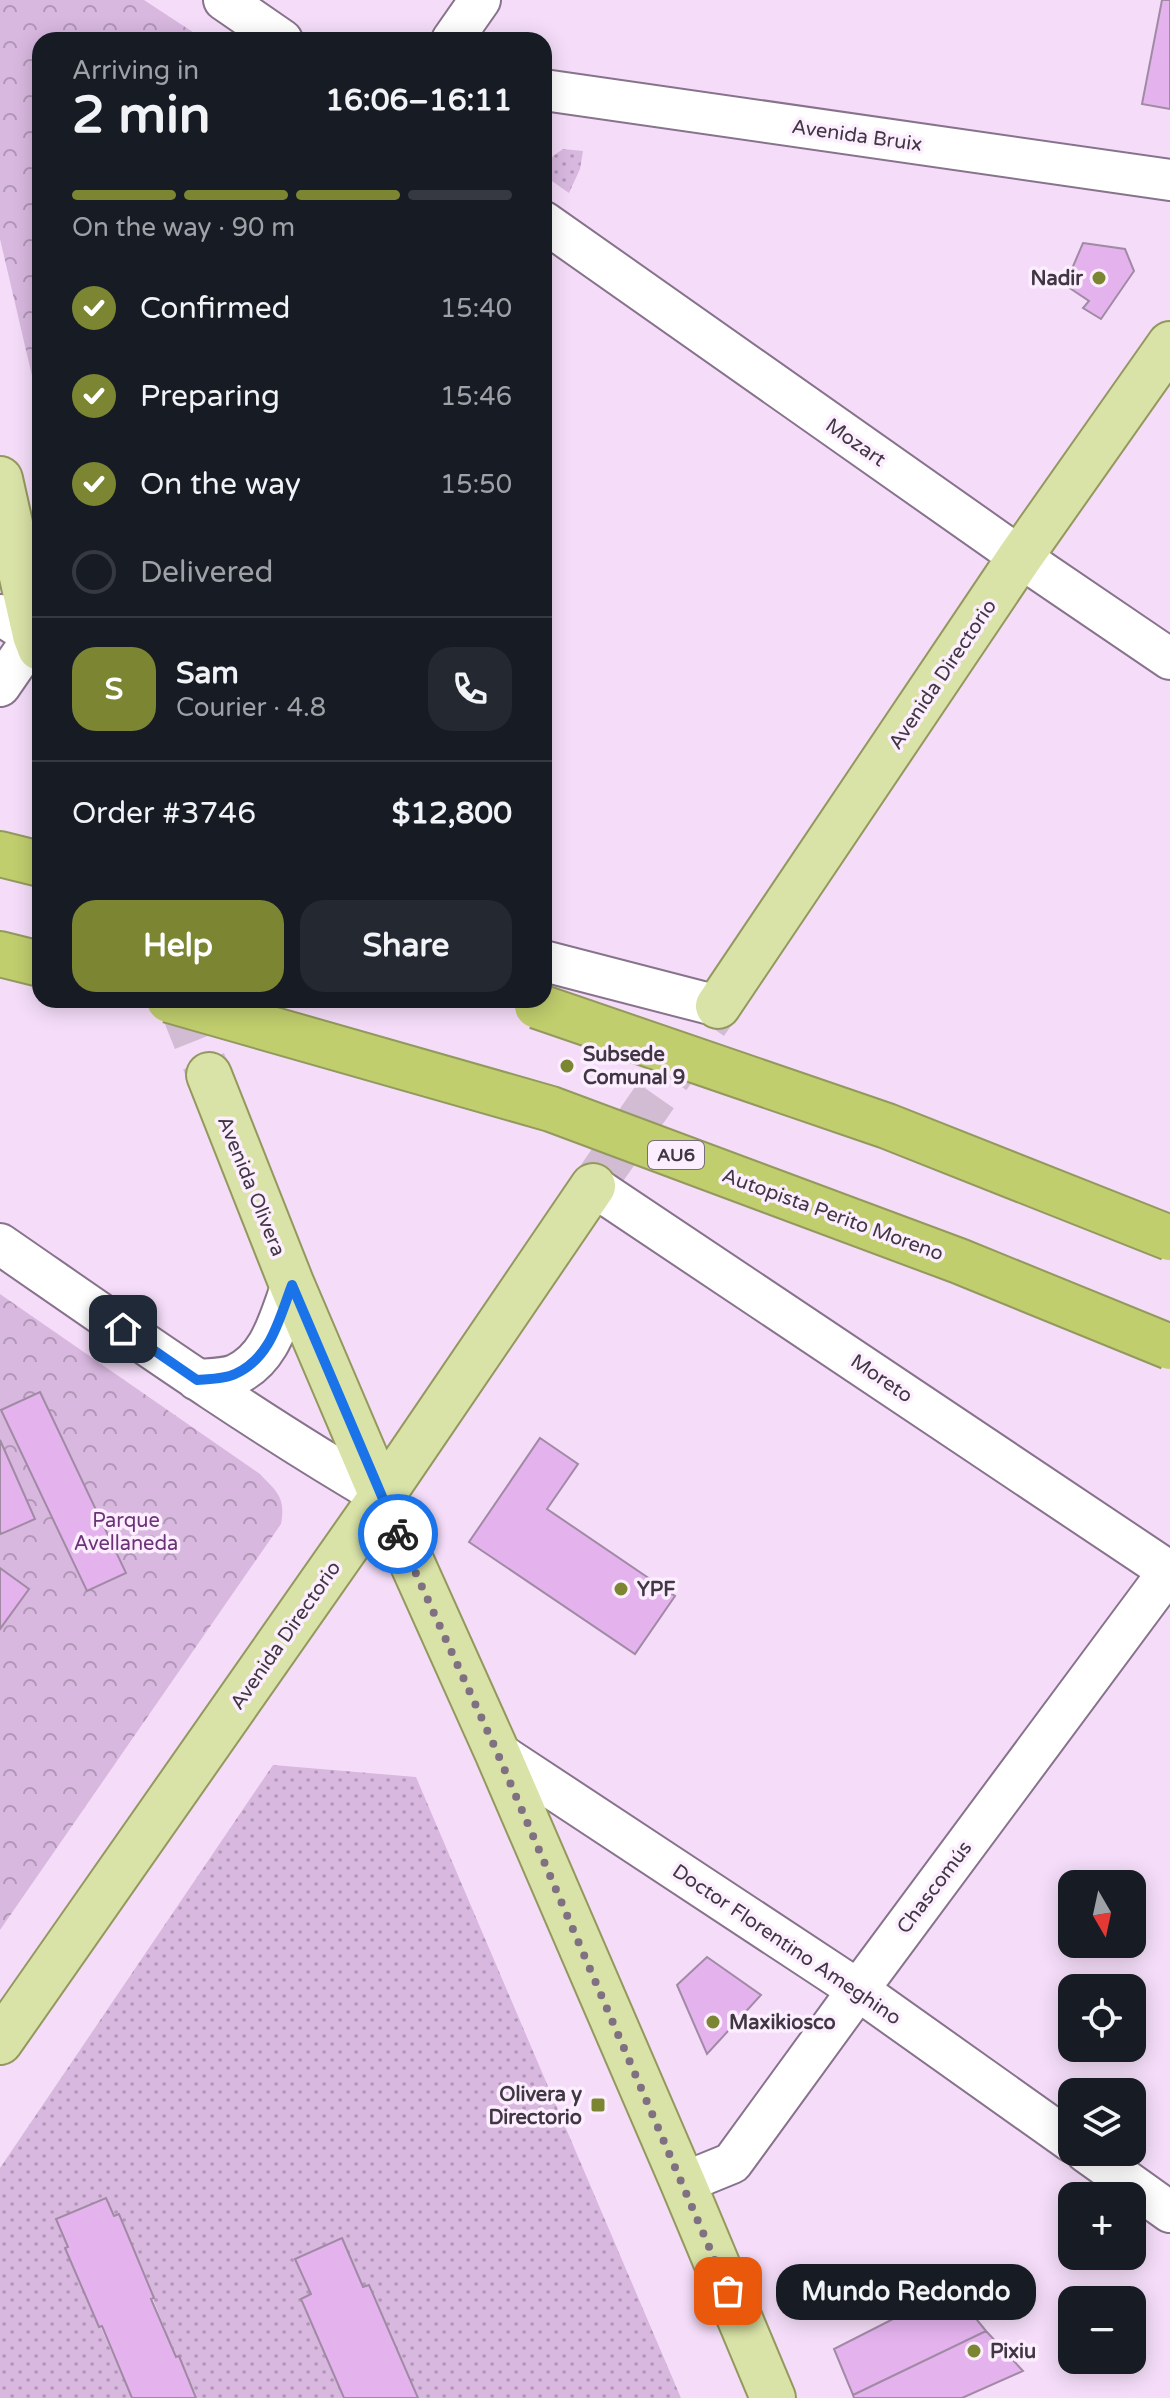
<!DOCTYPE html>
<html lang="en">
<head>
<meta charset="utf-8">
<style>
	:root { --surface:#171b24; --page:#242831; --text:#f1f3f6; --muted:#9ea1a6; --line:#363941; --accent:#7c8632 }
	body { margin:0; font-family:"Varela Round",sans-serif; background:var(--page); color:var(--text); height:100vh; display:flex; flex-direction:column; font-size:30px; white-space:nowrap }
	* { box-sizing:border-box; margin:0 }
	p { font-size:26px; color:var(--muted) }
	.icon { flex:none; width:44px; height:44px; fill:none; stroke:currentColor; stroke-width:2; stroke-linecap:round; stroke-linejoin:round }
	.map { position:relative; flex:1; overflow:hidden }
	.sheet { position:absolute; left:32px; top:32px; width:520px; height:976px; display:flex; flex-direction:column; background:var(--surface); border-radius:24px; box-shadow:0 4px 20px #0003 }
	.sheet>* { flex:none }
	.needle { width:52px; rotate:171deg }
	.buttons { position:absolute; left:1058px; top:1870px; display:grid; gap:16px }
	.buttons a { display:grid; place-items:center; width:88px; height:88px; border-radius:16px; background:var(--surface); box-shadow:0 4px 20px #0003; font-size:40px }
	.pin { position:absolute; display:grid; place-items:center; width:68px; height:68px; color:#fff; margin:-34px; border-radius:16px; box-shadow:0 4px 12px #0006 }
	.courier { position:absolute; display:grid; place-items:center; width:80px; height:80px; margin:-40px; border:6px solid #1a73e8; border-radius:50%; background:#fff; color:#222; box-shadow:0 2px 10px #0007 }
	.bubble { position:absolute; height:56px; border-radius:24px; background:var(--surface); box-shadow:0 4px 20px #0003; font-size:26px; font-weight:800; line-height:56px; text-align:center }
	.head em { font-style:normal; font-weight:800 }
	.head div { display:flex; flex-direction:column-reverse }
	.head { display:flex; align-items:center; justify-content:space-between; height:136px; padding:0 40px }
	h1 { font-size:52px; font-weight:800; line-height:60px }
	.bar { display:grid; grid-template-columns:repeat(4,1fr); gap:12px 8px; align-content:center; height:96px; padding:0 40px }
	.bar i { height:10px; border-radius:6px; background:var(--line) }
	.bar .selected { background:var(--accent) }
	.bar p { grid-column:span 4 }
	.line { display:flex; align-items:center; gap:20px; padding:0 40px; border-top:2px solid var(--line) }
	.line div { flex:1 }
	.round { display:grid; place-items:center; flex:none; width:84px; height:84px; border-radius:24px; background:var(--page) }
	ol { padding:0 40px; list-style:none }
	li { display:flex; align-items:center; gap:24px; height:88px }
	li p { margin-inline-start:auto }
	li .icon { padding:8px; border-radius:50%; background:var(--accent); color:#fff; stroke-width:4 }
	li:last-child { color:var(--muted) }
	li i { width:44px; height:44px; border:4px solid var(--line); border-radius:50% }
	.button { display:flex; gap:16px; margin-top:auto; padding:16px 40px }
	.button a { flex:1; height:92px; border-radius:24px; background:var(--accent); color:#fff; font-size:32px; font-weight:800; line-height:92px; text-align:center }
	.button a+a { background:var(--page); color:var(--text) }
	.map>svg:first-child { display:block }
	.grass { fill:url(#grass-dots) }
	.park { fill:url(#park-crowns) }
	.building { fill:#e4b3ee; stroke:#a08aa4; stroke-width:2 }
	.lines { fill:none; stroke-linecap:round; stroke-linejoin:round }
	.major-tunnel { stroke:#d1bcd4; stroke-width:44; stroke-dasharray:44 22; stroke-linecap:butt }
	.minor-casing { stroke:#87738b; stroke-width:44 }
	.major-casing { stroke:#93995e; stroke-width:48 }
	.highway-casing { stroke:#93995e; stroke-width:48 }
	.minor { stroke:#fff; stroke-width:40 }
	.major { stroke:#d9e2a7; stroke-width:44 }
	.highway { stroke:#c0ce6d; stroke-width:44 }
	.highway-bridge-casing { stroke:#93995e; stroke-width:48; stroke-linecap:butt }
	.highway-bridge { stroke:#c0ce6d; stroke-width:44 }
	.done { stroke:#7f7182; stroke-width:8; stroke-dasharray:0 14.4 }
	.route { stroke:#1a73e8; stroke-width:10 }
	.poi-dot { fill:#7c8632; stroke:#fceeff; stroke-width:3 }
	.labels { text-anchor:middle; stroke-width:7; stroke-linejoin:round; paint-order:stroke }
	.shield { fill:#fceeff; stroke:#786e7b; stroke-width:2 }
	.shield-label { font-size:18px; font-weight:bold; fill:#403742 }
	.street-label { font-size:20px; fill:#403742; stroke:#fceeff }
	.poi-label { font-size:20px; font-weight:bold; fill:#403742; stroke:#fceeff; text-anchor:start }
	.park-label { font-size:20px; fill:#6c3277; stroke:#fceeff }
</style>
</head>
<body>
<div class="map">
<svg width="1170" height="2398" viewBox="0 0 1170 2398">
	<defs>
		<pattern id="grass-dots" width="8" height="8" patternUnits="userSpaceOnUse" patternTransform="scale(2)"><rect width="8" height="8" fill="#d9b8e0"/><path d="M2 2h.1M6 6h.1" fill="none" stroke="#b196b7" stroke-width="1.8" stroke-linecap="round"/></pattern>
		<pattern id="park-crowns" width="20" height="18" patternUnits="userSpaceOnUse" patternTransform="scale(2)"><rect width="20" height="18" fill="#d9b8e0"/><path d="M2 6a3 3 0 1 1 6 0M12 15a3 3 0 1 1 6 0" fill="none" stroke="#b196b7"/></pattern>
	</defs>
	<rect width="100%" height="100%" fill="#f5ddf9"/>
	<!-- grass -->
	<path class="grass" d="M563,149L583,151L580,169L569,193L549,179L546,168L553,156Z
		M273,1765L416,1777L681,2398H418L363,2287L342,2238L295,2259L311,2294L301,2299L344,2398H196L179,2357H176L119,2214L114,2216L106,2198L66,2248L132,2398H0V2168Z"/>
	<!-- park -->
	<path class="park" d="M0,0H144L205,40H40V410L0,239Z
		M0,1294L260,1474C277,1492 286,1497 281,1524L0,1930Z"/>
	<!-- building -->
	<path class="building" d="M1162,0H1170V109L1142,104Z
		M1083,243L1125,249L1134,271L1101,319L1083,308L1089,301L1065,285Z
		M40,1392L126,1573L87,1591L1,1410Z
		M540,1438L578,1464L547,1509L675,1596L635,1654L469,1542Z
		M0,1440L35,1519L1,1534L0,1531Z
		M0,1568L29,1589L0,1629Z
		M707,1957L761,1995L707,2054L677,1985Z
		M106,2198L114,2216L119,2214L154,2298L151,2299L176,2357L179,2356L196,2398H132L102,2326L99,2327L65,2248L68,2247L56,2219Z
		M342,2238L363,2287L369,2285L418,2398H344L301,2299L311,2294L295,2259Z
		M952,2289L986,2331L853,2395L834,2349Z
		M986,2331L1023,2371L962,2398H854L853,2395Z"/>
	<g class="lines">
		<!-- major-tunnel -->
		<path class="major-tunnel" d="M179,1000L209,1075
			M593,1186L718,1006"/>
		<!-- minor casing -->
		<g class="minor-casing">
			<path id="minor" d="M224,0L282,40
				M452,40L480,0
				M544,90L1170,180
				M544,222L1020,557L1170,659
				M0,615L40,640
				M0,686L40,628
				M544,961L718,1006
				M593,1186L1170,1572
				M0,1244C126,1331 250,1419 382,1496
				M197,1380C209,1379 225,1379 235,1375C271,1359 279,1319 292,1285
				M497,1752L858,1990L1072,2142
				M1086,2152L1170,2212
				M683,2183L732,2163L858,1990L1169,1571"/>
		</g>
		<!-- major casing -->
		<g class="major-casing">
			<path id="major" d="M0,479L35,635L40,648
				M718,1006L1020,557L1170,344
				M209,1075L292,1285L382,1496L497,1752L683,2183L773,2398
				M0,2042L382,1496L593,1186"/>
		</g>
		<!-- highway casing -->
		<g class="highway-casing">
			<path id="highway" d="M0,854L40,864
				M0,954L40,964"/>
		</g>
		<!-- minor -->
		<use href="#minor" class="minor"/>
		<!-- major -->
		<use href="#major" class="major"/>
		<!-- highway -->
		<use href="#highway" class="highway"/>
		<!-- highway-bridge casing -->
		<g class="highway-bridge-casing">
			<path id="highway-bridge" d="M169,1000L551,1109L959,1261L1170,1347
				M537,1006L887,1126L1170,1238"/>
		</g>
		<!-- highway-bridge -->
		<use href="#highway-bridge" class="highway-bridge"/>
	</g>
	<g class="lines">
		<!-- done -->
		<path class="done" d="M398,1534L497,1752L728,2291"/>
		<!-- route -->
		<path class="route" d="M123,1329L197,1380C209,1379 225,1379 235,1374C271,1358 279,1319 292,1285L398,1534"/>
	</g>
	<!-- markers -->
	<g class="poi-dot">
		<circle cx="1099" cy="278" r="8"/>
		<circle cx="567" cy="1066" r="8"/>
		<circle cx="621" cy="1589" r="8"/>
		<circle cx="713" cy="2022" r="8"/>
		<rect x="590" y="2097" width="16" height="16" rx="4"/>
		<circle cx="974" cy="2351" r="8"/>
	</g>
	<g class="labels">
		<!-- shield labels -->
		<rect class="shield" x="648" y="1141" width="56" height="28" rx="6"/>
		<g class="shield-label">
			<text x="676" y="1161">AU6</text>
		</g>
		<!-- street labels -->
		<g class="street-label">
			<text transform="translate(857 135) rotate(8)" y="7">Avenida Bruix</text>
			<text transform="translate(856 442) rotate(35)" y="7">Mozart</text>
			<text transform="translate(942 674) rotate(-56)" y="7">Avenida Directorio</text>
			<text transform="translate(252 1186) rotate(68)" y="7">Avenida Olivera</text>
			<text transform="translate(833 1214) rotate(20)" y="7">Autopista Perito Moreno</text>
			<text transform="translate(882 1378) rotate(34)" y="7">Moreto</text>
			<text transform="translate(285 1635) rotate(-55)" y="7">Avenida Directorio</text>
			<text transform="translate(934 1887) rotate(-53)" y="7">Chascomús</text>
			<text transform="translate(787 1944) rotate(34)" y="7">Doctor Florentino Ameghino</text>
		</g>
		<!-- poi labels -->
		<g class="poi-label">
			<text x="1083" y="285" text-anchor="end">Nadir</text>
			<text x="583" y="1061">Subsede<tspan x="583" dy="23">Comunal 9</tspan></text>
			<text x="637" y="1596">YPF</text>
			<text x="729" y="2029">Maxikiosco</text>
			<text x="582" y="2101" text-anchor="end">Olivera y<tspan x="582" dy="23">Directorio</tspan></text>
			<text x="990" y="2358">Pixiu</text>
		</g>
		<!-- park labels -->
		<g class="park-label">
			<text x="126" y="1527">Parque<tspan x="126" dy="23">Avellaneda</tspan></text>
		</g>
	</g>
</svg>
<div class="buttons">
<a><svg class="needle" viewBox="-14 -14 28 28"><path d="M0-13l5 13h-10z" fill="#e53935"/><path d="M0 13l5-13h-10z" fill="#9ea1a6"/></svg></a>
<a><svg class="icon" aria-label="locate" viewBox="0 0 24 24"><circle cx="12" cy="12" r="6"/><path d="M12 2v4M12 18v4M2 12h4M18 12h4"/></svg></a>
<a><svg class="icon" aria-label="layers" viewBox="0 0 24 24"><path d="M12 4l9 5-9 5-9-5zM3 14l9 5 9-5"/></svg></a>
<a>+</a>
<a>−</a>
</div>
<div class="pin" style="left:728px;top:2291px;background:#ea580c"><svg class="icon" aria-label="bag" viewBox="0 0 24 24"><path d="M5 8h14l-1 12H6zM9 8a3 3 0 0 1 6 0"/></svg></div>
<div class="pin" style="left:123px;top:1329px;background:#1f2937"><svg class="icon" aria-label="home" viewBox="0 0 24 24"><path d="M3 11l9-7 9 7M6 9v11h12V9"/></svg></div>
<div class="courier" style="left:398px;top:1534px"><svg class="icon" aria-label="bike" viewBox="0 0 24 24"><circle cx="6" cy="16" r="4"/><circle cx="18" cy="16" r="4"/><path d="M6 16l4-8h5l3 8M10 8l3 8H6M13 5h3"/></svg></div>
<div class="bubble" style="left:776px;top:2264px;width:260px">Mundo Redondo</div>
<section class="sheet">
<div class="head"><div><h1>2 min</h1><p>Arriving in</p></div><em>16:06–16:11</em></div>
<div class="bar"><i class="selected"></i><i class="selected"></i><i class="selected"></i><i></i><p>On the way · 90 m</p></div>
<ol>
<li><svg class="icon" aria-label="check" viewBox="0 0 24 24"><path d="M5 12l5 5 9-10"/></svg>Confirmed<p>15:40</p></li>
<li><svg class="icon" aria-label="check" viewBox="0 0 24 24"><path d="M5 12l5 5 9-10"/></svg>Preparing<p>15:46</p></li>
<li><svg class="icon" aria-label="check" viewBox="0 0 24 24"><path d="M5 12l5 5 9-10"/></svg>On the way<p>15:50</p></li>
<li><i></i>Delivered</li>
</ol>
<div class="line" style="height:144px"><b class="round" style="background:var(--accent);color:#fff">S</b><div><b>Sam</b><p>Courier · 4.8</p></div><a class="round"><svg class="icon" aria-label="phone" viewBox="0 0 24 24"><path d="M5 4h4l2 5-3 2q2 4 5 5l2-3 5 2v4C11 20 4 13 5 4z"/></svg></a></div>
<div class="line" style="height:104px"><div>Order #3746</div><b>$12,800</b></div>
<div class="button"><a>Help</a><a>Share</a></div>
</section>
</div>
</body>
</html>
